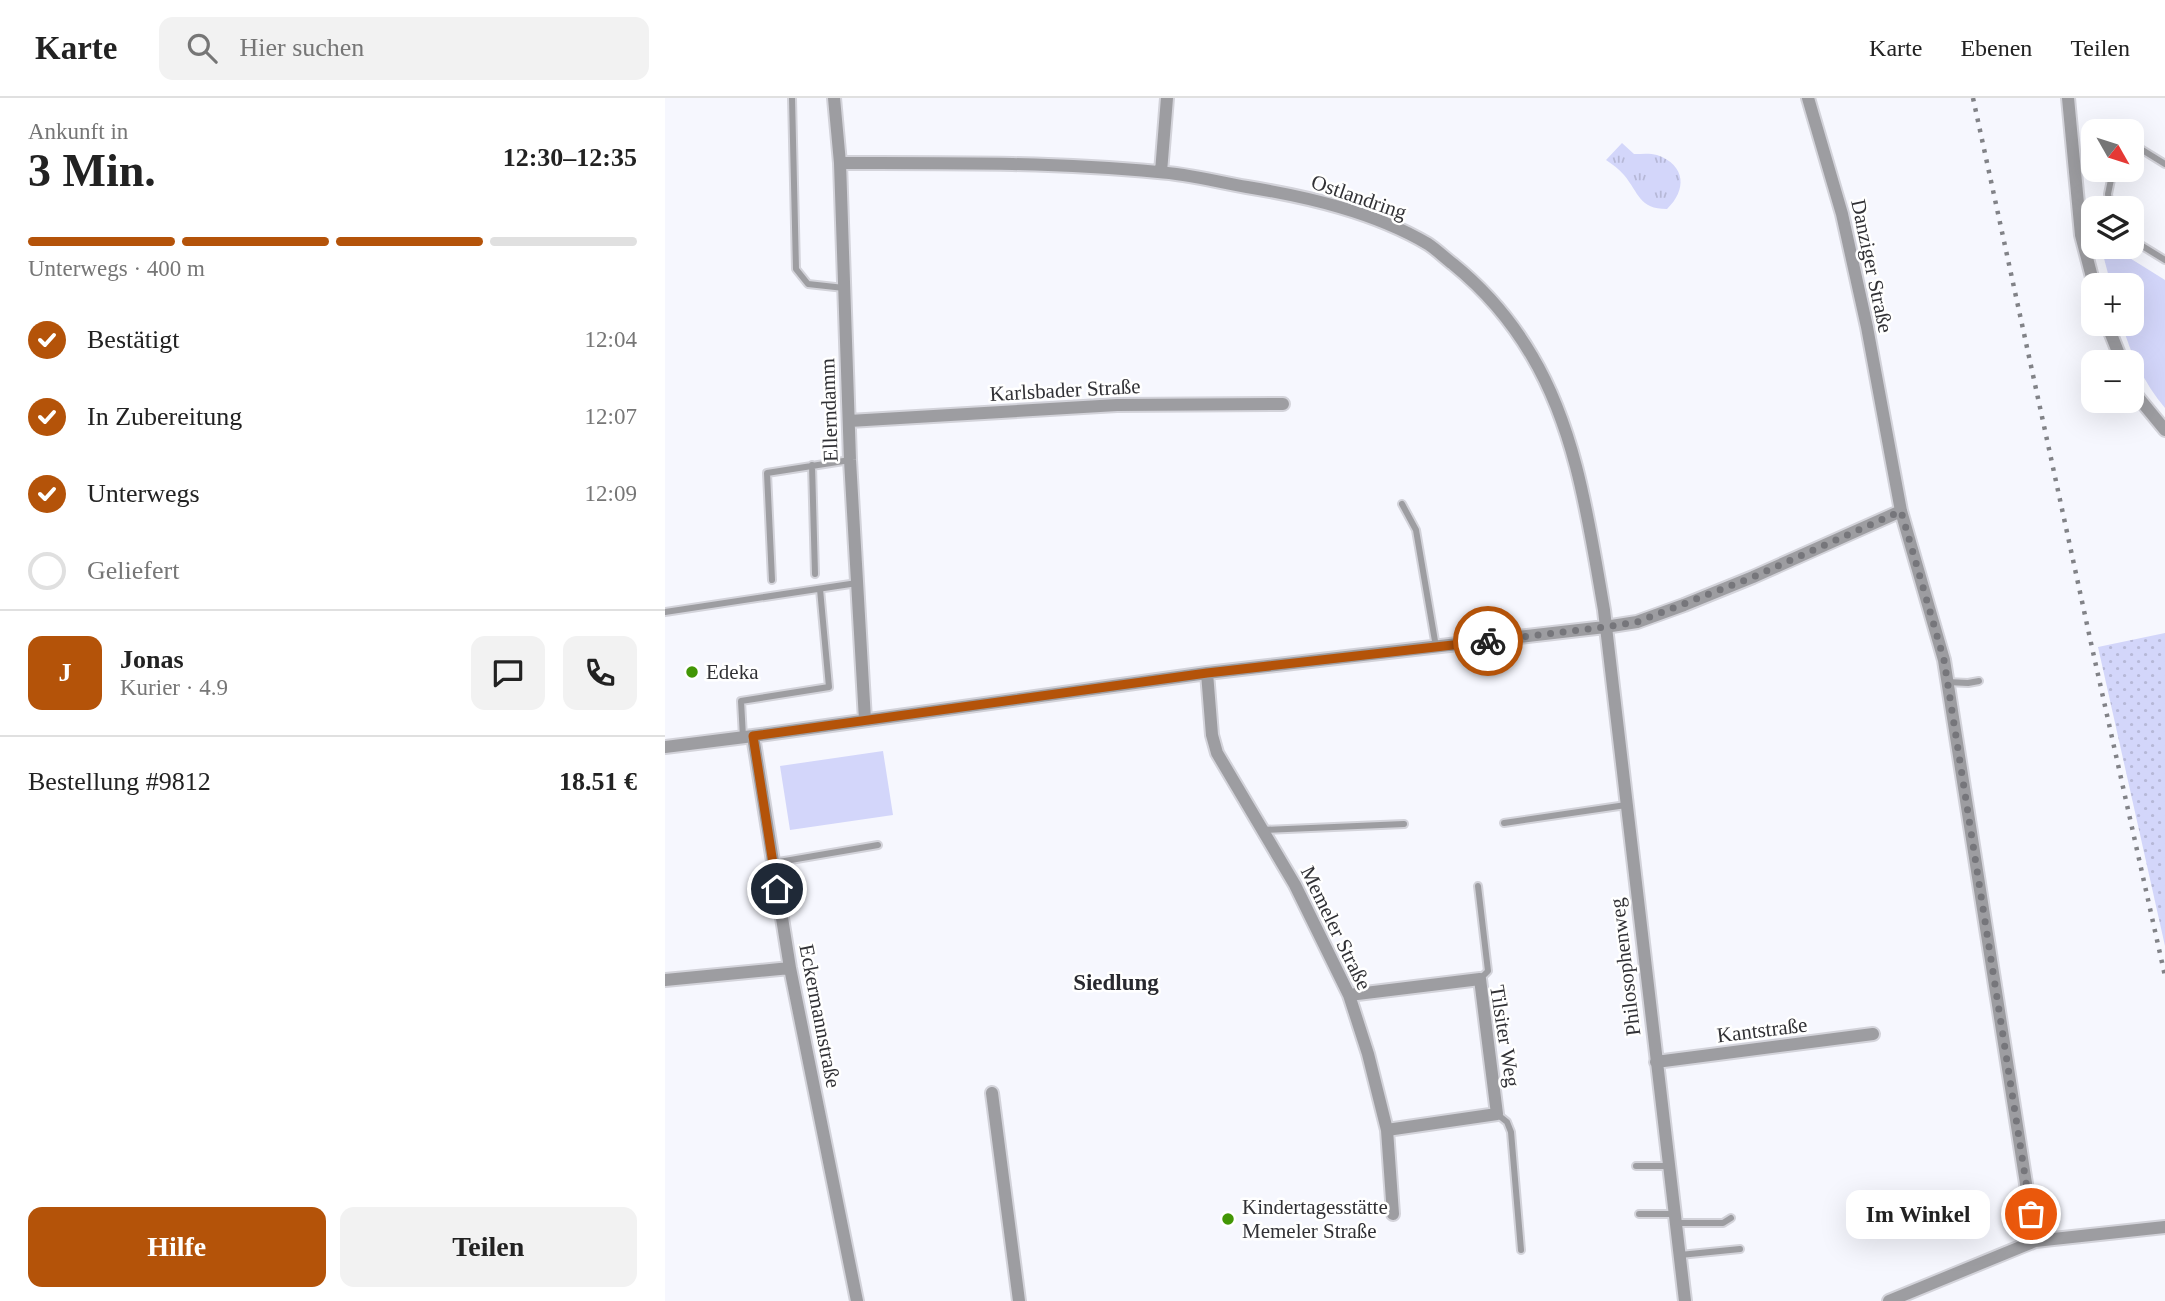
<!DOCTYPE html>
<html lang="de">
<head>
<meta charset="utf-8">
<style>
	:root { --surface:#fff; --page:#f2f2f2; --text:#222; --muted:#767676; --line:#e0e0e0; --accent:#b45309 }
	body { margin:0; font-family:"Times New Roman",serif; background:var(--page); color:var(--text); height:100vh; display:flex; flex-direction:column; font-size:26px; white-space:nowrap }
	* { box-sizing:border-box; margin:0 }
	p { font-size:23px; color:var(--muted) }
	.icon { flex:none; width:38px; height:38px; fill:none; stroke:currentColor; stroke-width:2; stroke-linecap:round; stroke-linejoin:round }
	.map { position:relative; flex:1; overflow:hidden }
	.side { display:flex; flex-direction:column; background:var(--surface); width:665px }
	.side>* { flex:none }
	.needle { width:46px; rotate:129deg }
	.tools { position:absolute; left:1416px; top:21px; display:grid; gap:14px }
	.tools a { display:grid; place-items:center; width:63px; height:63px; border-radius:14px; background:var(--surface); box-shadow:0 7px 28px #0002; font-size:35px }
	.pin { position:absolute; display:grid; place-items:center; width:60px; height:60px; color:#fff; margin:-30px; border:4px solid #fff; border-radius:50%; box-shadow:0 2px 7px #0007 }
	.courier { position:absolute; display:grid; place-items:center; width:70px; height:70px; margin:-35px; border:5px solid #b45309; border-radius:50%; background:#fff; color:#222; box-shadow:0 2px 9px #0007 }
	.bubble { position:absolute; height:49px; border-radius:14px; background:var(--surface); box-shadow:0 7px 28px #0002; font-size:23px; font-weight:800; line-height:49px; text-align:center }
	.overview em { font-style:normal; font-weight:800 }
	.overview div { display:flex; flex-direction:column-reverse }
	.overview { display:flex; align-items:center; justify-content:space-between; height:119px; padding:0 28px }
	h1 { font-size:46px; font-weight:800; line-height:52px }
	.bar { display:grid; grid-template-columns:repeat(4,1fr); gap:10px 7px; align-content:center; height:84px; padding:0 28px }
	.bar i { height:9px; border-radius:5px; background:var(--line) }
	.bar .on { background:var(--accent) }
	.bar p { grid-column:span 4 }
	.line { display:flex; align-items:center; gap:18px; padding:0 28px; border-top:2px solid var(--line) }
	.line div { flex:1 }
	.round { display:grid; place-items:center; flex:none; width:74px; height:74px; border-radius:14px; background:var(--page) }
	ol { padding:0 28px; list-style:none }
	li { display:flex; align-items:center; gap:21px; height:77px }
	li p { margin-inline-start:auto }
	li .icon { padding:7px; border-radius:50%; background:var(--accent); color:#fff; stroke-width:4 }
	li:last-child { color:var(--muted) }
	li i { width:38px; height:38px; border:4px solid var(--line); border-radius:50% }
	.primary-button { display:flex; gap:14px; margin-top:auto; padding:14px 28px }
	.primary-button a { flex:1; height:80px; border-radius:14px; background:var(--accent); color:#fff; font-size:28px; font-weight:800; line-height:80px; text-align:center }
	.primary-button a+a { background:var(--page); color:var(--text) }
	header { display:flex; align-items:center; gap:42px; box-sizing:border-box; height:98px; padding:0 35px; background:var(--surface); border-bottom:2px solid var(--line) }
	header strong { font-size:33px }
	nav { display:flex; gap:38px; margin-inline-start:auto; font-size:24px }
	.search { width:490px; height:63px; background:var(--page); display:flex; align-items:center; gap:18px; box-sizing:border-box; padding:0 24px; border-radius:14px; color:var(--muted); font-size:26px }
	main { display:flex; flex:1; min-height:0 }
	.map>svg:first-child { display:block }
	.grass { fill:url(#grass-tufts) }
	.garden { fill:url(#garden-dots) }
	.pitch { fill:#d3d6fa }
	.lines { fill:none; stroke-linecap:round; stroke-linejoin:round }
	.lane-casing { stroke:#d3d3da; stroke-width:10 }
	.street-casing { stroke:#d3d3da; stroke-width:16 }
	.lane { stroke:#9d9da1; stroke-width:6 }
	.street { stroke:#9d9da1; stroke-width:12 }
	.rail { stroke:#818287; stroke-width:4.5; stroke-dasharray:3.5 7; stroke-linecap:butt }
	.done { stroke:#76767b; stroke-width:7; stroke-dasharray:0 12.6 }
	.route { stroke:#b45309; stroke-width:9 }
	.poi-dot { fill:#429605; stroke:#fff; stroke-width:2.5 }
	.labels { text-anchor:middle; stroke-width:5; stroke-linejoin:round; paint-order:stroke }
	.street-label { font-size:21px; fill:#313135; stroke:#fff }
	.poi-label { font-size:21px; fill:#313135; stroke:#fff; text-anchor:start }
	.neighbourhood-label { font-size:23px; font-weight:bold; fill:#28292f; stroke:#fff }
</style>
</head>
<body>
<header>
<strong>Karte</strong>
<div class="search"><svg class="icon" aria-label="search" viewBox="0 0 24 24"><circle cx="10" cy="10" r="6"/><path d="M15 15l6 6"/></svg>Hier suchen</div>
<nav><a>Karte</a><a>Ebenen</a><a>Teilen</a></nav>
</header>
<main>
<section class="side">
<div class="overview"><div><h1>3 Min.</h1><p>Ankunft in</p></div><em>12:30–12:35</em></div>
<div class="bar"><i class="on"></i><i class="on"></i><i class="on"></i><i></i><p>Unterwegs · 400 m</p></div>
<ol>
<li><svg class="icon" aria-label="check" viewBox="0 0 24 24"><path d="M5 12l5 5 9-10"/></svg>Bestätigt<p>12:04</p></li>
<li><svg class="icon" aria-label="check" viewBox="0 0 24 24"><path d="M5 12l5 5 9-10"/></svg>In Zubereitung<p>12:07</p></li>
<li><svg class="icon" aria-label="check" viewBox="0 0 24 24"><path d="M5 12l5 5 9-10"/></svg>Unterwegs<p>12:09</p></li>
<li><i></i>Geliefert</li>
</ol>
<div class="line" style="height:126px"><b class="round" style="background:var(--accent);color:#fff">J</b><div><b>Jonas</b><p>Kurier · 4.9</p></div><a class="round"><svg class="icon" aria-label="chat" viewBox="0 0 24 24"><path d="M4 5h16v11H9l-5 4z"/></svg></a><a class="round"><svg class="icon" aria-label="phone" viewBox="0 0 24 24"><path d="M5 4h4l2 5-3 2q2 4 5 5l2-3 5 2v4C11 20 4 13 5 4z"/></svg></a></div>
<div class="line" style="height:91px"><div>Bestellung #9812</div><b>18.51 €</b></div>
<div class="primary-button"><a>Hilfe</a><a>Teilen</a></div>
</section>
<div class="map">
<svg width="1500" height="1203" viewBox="0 0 1500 1203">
	<defs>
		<pattern id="grass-tufts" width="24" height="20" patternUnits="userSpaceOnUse" patternTransform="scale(1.75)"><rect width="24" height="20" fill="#d3d6fa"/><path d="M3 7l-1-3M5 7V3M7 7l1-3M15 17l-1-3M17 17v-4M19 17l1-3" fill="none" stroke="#b6b8d7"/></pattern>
		<pattern id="garden-dots" width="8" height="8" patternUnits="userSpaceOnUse" patternTransform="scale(1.75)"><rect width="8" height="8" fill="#d3d6fa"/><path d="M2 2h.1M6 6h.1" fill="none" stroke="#b6b8d7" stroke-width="1.8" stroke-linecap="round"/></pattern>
	</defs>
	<rect width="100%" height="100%" fill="#f6f7fe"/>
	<!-- grass -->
	<path class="grass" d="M957,45L969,56C977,56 985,55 992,57C1021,67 1022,92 1002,111C974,111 974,95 959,77C954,71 947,66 941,62Z"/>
	<!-- garden -->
	<path class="garden" d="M1500,535V848L1433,549Z"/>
	<!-- pitch -->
	<path class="pitch" d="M1436,149H1447L1500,182V310C1479,285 1466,257 1457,226H1466V187H1446Z
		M218,653L228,717L125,732L115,668Z"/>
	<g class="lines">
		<!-- lane casing -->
		<g class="lane-casing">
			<path id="lane" d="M127,0L131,171L143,186L179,190
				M1466,45L1500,66
				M1445,110L1443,96L1448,72
				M1415,128H1428
				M1466,141L1500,162
				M147,367L150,476
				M737,406L751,432L771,549
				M107,482L102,375L185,362
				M0,514L192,485
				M1282,584L1303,585L1314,583
				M78,639L76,603L164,589L155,491
				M839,725L961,707
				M598,732L739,726
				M108,765L213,747
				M813,788L823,873L815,881
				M832,1016L842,1024L846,1034L856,1152
				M971,1068H1004
				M974,1116H1010
				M1011,1125H1058L1066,1120
				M1015,1157L1075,1151"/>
		</g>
		<!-- street casing -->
		<g class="street-casing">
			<path id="street" d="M169,0L175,65L185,362L200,622
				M1143,0L1177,116L1202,229L1236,413L1279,562L1370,1143
				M1403,0L1416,137L1429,187
				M175,65C281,65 388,64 493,74C523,76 553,84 582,89C643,99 709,114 763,146C772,152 780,160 788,166C820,192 846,222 867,258C912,334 924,426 939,512L1020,1203
				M496,74L502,0
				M1442,226L1457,264
				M1466,285L1472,298L1500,332
				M184,323L452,307L618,306
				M542,575L547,637L552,655L630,787L684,897L703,956L722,1032L728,1116
				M88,638L125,870L192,1203
				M0,649L88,638L542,575L940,529L972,524L1019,507L1088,479L1236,413
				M0,882L125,870
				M684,897L815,881L832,1016L722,1032
				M991,964L1208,936
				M327,995L354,1203
				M1224,1203L1370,1143L1500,1129"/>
		</g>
		<!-- lane -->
		<use href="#lane" class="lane"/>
		<!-- street -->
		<use href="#street" class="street"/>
		<!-- rail -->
		<path class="rail" d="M1308,0L1426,545L1500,878"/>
	</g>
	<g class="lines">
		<!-- done -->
		<path class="done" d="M823,543L940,529L972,524L1088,479L1236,413L1279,562L1366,1116"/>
		<!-- route -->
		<path class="route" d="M112,791L88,638L542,575L823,543"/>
	</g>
	<!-- markers -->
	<g class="poi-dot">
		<circle cx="27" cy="574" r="7"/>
		<circle cx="563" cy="1121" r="7"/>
	</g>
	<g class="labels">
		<!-- street labels -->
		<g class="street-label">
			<text transform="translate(694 99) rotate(19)" y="7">Ostlandring</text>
			<text transform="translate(1207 168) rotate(78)" y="7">Danziger Straße</text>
			<text transform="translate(400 292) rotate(-3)" y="7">Karlsbader Straße</text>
			<text transform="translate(164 312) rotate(-92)" y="7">Ellerndamm</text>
			<text transform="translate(671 830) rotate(64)" y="7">Memeler Straße</text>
			<text transform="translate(960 869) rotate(-97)" y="7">Philosophenweg</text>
			<text transform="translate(155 918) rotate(79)" y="7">Eckermannstraße</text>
			<text transform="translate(1097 932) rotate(-7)" y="7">Kantstraße</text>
			<text transform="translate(840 938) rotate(81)" y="7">Tilsiter Weg</text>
		</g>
		<!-- poi labels -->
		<g class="poi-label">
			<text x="41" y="581">Edeka</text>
			<text x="577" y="1116">Kindertagesstätte<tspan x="577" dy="24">Memeler Straße</tspan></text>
		</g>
		<!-- neighbourhood labels -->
		<g class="neighbourhood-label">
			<text x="451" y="892">Siedlung</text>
		</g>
	</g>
</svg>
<div class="tools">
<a><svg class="needle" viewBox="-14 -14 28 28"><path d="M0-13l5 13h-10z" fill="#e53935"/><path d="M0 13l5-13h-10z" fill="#767676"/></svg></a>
<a><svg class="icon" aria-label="layers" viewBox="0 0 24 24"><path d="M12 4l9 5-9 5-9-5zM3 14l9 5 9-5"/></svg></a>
<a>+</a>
<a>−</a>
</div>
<div class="pin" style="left:1366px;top:1116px;background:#ea580c"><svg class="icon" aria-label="bag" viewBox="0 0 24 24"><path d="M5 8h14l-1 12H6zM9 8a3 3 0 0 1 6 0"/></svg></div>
<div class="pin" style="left:112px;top:791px;background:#1f2937"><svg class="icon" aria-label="home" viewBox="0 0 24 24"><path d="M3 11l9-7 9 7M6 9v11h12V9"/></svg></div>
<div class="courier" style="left:823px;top:543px"><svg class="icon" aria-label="bike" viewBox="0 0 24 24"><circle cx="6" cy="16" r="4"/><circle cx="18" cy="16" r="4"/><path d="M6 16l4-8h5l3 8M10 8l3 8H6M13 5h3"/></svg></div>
<div class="bubble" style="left:1181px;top:1092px;width:144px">Im Winkel</div>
</div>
</main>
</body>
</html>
